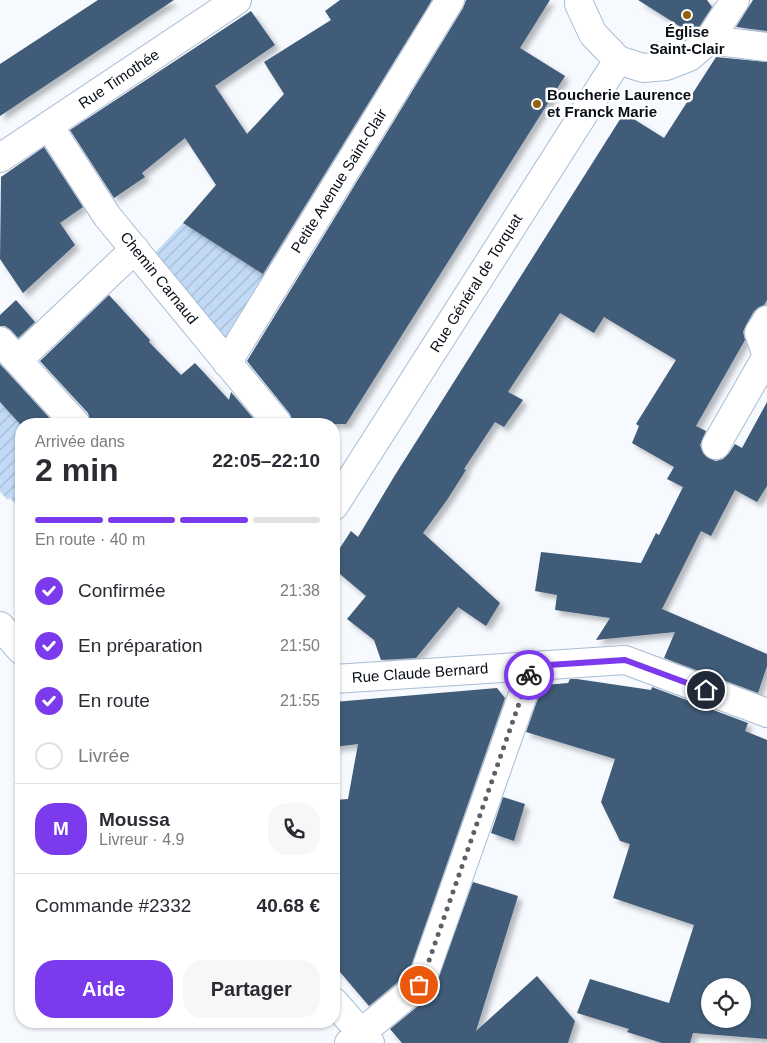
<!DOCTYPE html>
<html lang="fr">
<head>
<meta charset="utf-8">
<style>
	:root { --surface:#fff; --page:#f7f7f7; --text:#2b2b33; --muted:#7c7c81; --line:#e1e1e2; --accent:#7c3aed }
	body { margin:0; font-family:Arial,sans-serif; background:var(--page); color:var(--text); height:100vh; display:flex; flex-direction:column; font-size:19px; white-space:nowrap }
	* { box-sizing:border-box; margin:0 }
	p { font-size:16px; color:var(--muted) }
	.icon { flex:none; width:28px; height:28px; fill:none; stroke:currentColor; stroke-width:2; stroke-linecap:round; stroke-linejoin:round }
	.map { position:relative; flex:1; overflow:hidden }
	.drawer { position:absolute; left:15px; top:418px; width:325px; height:610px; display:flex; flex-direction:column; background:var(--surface); border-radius:20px; box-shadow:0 1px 4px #0004 }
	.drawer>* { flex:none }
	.controls { position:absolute; left:701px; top:978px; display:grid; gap:10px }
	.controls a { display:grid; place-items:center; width:50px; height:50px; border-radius:50%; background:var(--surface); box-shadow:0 1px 4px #0004; font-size:25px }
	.pin { position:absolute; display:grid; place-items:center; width:42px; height:42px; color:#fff; margin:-21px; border:2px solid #fff; border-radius:50%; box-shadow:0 1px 5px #0007 }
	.courier { position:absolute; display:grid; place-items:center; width:50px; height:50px; margin:-25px; border:4px solid #7c3aed; border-radius:50%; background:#fff; color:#222; box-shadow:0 1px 6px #0007 }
	.overview em { font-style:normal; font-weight:700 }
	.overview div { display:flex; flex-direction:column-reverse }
	.overview { display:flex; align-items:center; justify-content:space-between; height:85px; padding:0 20px }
	h1 { font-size:32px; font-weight:700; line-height:38px }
	.bar { display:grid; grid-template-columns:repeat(4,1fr); gap:8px 5px; align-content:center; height:60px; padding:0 20px }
	.bar i { height:6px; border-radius:4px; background:var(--line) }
	.bar .current { background:var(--accent) }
	.bar p { grid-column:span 4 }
	.line { display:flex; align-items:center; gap:12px; padding:0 20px; border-top:1px solid var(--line) }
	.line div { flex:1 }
	.round { display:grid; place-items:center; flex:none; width:52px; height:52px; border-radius:20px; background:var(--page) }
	ol { padding:0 20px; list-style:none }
	li { display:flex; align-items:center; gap:15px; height:55px }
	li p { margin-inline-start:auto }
	li .icon { padding:5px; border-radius:50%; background:var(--accent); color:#fff; stroke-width:4 }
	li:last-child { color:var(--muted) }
	li i { width:28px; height:28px; border:2px solid var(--line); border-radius:50% }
	.action { display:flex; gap:10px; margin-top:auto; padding:10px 20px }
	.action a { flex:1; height:58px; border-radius:20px; background:var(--accent); color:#fff; font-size:20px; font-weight:700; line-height:58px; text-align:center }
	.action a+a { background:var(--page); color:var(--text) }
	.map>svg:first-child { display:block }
	.garden { fill:url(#garden-furrows) }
	.building { fill:#415b78; fill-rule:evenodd; filter:url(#shadow) }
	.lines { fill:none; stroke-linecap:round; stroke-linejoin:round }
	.minor-casing { stroke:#a9bcd3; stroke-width:30 }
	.minor { stroke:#fff; stroke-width:28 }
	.done { stroke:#5b6168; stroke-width:5; stroke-dasharray:0 9 }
	.route { stroke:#7c3aed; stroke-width:6 }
	.poi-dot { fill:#926111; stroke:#fff; stroke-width:2 }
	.labels { text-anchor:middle; stroke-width:5; stroke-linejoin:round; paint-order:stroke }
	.poi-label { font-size:15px; font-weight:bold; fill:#080e16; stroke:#fff }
	.street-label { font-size:15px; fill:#080e16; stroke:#fff }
</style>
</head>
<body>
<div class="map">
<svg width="767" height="1043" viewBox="0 0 767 1043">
	<defs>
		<pattern id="garden-furrows" width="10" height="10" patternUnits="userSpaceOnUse" patternTransform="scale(1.25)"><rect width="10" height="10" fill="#c2daf6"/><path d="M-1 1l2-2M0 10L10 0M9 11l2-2" fill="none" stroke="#a5bad2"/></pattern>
		<filter id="shadow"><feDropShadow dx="4.5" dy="4.5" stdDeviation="2.5" flood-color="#0004"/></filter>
	</defs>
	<rect width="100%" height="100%" fill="#f6faff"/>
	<!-- garden -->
	<path class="garden" d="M183,223L267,276L226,346L153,255Z
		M0,402L21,425V515L18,512L21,510L10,498L8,500L0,492Z"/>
	<!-- building -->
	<path class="building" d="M98,0H174L0,116V64Z
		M340,0H432L263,274L183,223L216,185L185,138L142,173L145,177L114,198L70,130L251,11L275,45L215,86L247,134L284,94L264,62L331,20L325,11Z
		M466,0H550L520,48L565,76L346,424H293L290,414L247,361L463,8Z
		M638,0H707L712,7L697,30L692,34Z
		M753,0H767V31L736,27Z
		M716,57L767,62V300L764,305L759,307L754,311L746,325L743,332L745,340L696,426L706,431L700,445L703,453L708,458L716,461L723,459L729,453L735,444L742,448L767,402V486L757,502L735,490L711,536L701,531L662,609L767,654V666L758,693L664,658L675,632L596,640L610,618L555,610L557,595L535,591L541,552L641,563L656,533L659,535L683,487L667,479L674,467L632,443L639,426L636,424L676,360L604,317L594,333L560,313L508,392L523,400L504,427L495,422L464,469L466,470L447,500L423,533L500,603L486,626L458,607L416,658L381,660L374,640L347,619L366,596L334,569V557L351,531L358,537L395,475L624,113L664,138Z
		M44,147L83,207L60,223L75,245L23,293L0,259L1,177Z
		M109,295L150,340L149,342L181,375L195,363L229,400L231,392L258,424H91L88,413L40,361Z
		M16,300L35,322L18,338L11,330L5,326H0V315Z
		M0,364L55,424H20L0,402Z
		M570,679H577L651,690L652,687L748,723L745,731L767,740V1039L693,1033L690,1043H662L627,1032L629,1029L577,1013L590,979L669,1003L694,925L613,898L630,844L620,841L601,802L615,759L526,732L542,687L545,685L568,683ZM710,986H742V1019H710Z
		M497,688L505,698L411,966L406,975L369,1006L334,965V800L348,799L358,744L334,747V702Z
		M503,797L525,804L514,841L491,833Z
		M473,882L518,896L476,1031L537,976L575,1021L568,1043H402L390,1029L429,997L433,992Z"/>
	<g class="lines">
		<!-- minor casing -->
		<g class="minor-casing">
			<path id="minor" d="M579,0V4L593,34L618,60L643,68L666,66L689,57L709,40L735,0
				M709,40L767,47
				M49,126L107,216L278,424
				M0,158L237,0
				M767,320L759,333L767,356
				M0,341L76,424
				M18,360L135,249
				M227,363L450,0
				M716,445L767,356
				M334,506L618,60
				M0,626L21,650
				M334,679L625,660L767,713
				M334,1002L370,1043
				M349,1043L419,985L425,972L533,666"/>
		</g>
		<!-- minor -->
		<use href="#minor" class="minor"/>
	</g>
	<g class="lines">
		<!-- done -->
		<path class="done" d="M419,985L425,972L529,675"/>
		<!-- route -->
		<path class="route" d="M529,675L533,666L625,660L706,690"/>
	</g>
	<!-- markers -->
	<g class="poi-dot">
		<circle cx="687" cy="15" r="5"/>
		<circle cx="537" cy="104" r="5"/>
	</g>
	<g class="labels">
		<!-- poi labels -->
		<g class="poi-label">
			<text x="687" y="37">Église<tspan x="687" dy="17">Saint-Clair</tspan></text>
			<text x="547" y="100" text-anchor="start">Boucherie Laurence<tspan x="547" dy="17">et Franck Marie</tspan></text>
		</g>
		<!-- street labels -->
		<g class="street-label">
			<text transform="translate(119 79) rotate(-34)" y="5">Rue Timothée</text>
			<text transform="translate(339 181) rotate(-58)" y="5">Petite Avenue Saint-Clair</text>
			<text transform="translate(159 278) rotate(51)" y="5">Chemin Carnaud</text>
			<text transform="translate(476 283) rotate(-58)" y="5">Rue Général de Torquat</text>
			<text transform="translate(420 673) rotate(-4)" y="5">Rue Claude Bernard</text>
		</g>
	</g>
</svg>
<div class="controls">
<a><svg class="icon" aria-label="locate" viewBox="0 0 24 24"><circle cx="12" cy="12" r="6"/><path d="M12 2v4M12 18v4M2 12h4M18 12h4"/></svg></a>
</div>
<div class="pin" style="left:419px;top:985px;background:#ea580c"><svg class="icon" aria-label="bag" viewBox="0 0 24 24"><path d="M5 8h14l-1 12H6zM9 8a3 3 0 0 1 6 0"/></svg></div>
<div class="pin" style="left:706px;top:690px;background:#1f2937"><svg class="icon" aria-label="home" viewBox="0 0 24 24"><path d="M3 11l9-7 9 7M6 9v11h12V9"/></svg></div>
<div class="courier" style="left:529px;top:675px"><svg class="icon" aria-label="bike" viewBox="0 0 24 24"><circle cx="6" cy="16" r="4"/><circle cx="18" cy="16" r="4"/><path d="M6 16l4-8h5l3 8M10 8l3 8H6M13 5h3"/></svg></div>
<section class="drawer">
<div class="overview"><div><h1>2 min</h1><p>Arrivée dans</p></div><em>22:05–22:10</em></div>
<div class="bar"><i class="current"></i><i class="current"></i><i class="current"></i><i></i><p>En route · 40 m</p></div>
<ol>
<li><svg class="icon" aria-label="check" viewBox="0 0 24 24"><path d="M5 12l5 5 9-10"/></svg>Confirmée<p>21:38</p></li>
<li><svg class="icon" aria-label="check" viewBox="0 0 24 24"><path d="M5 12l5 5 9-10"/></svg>En préparation<p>21:50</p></li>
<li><svg class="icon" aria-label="check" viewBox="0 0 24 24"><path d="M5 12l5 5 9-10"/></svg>En route<p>21:55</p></li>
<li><i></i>Livrée</li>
</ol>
<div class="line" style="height:90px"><b class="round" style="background:var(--accent);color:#fff">M</b><div><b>Moussa</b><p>Livreur · 4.9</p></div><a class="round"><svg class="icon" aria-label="phone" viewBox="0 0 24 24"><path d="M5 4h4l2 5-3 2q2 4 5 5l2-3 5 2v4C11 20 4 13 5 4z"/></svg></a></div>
<div class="line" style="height:65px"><div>Commande #2332</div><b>40.68 €</b></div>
<div class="action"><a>Aide</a><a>Partager</a></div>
</section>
</div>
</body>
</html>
